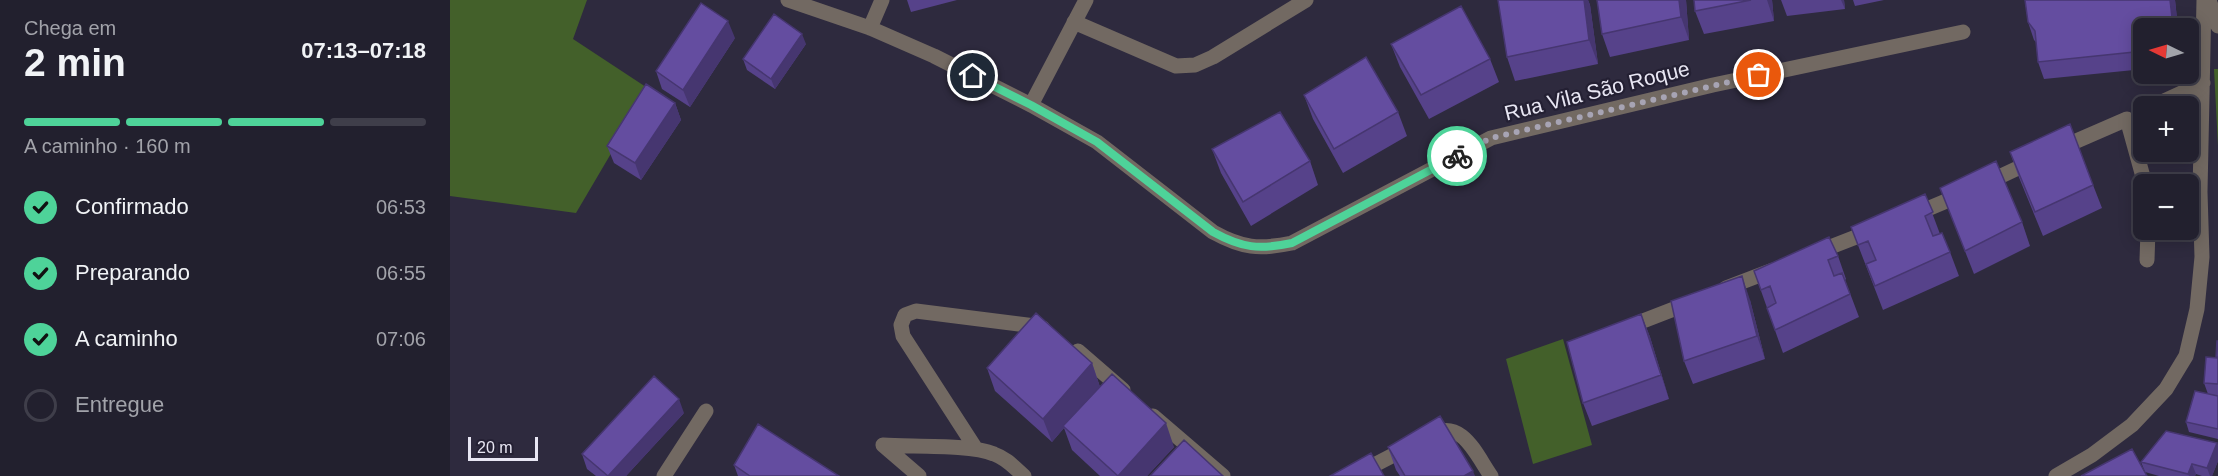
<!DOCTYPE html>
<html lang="pt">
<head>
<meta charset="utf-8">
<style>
	:root { --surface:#22202e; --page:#2a2836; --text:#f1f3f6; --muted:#a2a3aa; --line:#3f3e4a; --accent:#4ed399 }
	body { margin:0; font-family:Arial,sans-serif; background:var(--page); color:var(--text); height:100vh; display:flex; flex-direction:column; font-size:22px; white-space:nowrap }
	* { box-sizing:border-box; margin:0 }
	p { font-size:20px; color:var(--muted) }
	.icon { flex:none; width:33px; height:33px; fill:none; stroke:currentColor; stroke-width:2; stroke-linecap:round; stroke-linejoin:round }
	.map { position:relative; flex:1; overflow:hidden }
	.drawer { display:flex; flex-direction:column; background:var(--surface); width:450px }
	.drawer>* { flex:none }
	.needle { width:39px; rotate:275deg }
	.buttons { position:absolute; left:1683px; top:18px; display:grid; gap:12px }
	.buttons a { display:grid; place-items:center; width:66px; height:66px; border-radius:9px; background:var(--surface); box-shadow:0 3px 15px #0003,0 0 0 2px var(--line); font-size:30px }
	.scale { position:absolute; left:18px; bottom:15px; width:70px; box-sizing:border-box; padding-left:6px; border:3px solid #e8e6f3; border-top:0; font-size:16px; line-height:21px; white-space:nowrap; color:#e8e6f3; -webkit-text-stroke:4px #242033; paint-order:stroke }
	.pin { position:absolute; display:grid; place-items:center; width:51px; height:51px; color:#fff; margin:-26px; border:3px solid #fff; border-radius:50%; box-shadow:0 2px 6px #0007 }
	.courier { position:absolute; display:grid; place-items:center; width:60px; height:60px; margin:-30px; border:4px solid #4ed399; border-radius:50%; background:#fff; color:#222; box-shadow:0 2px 8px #0007 }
	.headline em { font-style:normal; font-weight:800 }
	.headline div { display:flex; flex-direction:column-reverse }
	.headline { display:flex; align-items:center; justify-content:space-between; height:102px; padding:0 24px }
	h1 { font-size:39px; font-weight:800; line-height:45px }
	.bar { display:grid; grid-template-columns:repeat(4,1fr); gap:9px 6px; align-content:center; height:72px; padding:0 24px }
	.bar i { height:8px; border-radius:4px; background:var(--line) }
	.bar .selected { background:var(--accent) }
	.bar p { grid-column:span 4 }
	ol { padding:0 24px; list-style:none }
	li { display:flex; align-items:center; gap:18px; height:66px }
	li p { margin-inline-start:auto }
	li .icon { padding:6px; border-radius:50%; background:var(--accent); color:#111; stroke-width:4 }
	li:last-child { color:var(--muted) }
	li i { width:33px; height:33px; border:3px solid var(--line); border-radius:50% }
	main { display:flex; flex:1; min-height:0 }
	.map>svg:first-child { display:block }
	.green { fill:#43602a }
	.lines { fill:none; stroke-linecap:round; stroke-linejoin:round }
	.minor { stroke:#726962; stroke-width:15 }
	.wall { fill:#56428a }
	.shaded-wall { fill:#463670 }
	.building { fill:#644da0; stroke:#463670; stroke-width:1.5 }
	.done { stroke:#a7a4b4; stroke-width:6; stroke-dasharray:0 10.8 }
	.route { stroke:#4ed399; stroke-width:8 }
	.labels { text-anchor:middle; stroke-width:4.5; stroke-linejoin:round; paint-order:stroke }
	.street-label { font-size:21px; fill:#e8e6f3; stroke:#242033 }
</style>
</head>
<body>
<main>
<section class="drawer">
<div class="headline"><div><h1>2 min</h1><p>Chega em</p></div><em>07:13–07:18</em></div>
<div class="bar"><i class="selected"></i><i class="selected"></i><i class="selected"></i><i></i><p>A caminho · 160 m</p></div>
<ol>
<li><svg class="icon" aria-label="check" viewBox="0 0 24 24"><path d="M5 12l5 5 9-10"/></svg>Confirmado<p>06:53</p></li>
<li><svg class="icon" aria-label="check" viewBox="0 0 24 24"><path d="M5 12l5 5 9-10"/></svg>Preparando<p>06:55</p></li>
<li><svg class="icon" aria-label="check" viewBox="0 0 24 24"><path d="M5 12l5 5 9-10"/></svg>A caminho<p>07:06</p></li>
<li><i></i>Entregue</li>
</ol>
</section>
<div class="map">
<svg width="1768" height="476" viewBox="0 0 1768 476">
	<rect width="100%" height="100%" fill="#2e2a3e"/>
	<!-- green -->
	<path class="green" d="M0,0H137L123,39L199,89L126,213L0,196Z
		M1764,69H1768V146Z
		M1113,339L1142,445L1083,464L1056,359Z"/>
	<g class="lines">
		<!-- minor -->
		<path class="minor" d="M338,0L420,28L484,56L581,105L647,142L763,232C792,248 809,250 842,243L1041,138L1263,85L1513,32
			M1759,0L1768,26
			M624,22L726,66L745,65L763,57L856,0
			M420,28L432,0
			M581,105L636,0
			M1703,106L1753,83
			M1608,149L1677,119L1695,184
			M1534,184L1583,161
			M1463,215L1513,194
			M1365,253L1424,230
			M1697,260L1698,230
			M1276,288L1323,270
			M1180,326L1242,302
			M628,351L673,390
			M703,416L773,476
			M980,435C1012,418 1025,453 1041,476
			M433,445C460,447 521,444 544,454C556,458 565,468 574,476
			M433,445L469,476
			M526,449L453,336L451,325L455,315L466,311L585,326L593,328
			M214,476L256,411
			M903,476L959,447
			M1606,476L1642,455L1682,425L1716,389L1736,356L1747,309L1752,257L1750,192L1754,0"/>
	</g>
	<!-- wall -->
	<path class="wall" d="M457,0H507L461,12Z
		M1048,0H1138L1140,5L1148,64L1065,81L1057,57Z
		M1147,0H1236L1239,40L1160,57L1152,34Z
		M1244,0H1322L1324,21L1254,34L1245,11Z
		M1331,0H1394L1395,9L1337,16Z
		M1403,0H1434L1405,6Z
		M1575,0H1725L1728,28H1694V69L1594,79L1588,62L1586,42L1584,40L1578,22Z
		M285,38L240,107L212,89L206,71Z
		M356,44L325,89L297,70L293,59Z
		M941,44L1040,59L1049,82L979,119L950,67Z
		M854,95L948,112L957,136L893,173L863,119Z
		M225,103L231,120L191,180L164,163L157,146Z
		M762,149L860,161L868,185L801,226L771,173Z
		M1560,152L1643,185L1652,208L1593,236L1568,175Z
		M1490,188L1572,222L1580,246L1524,274Z
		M1475,194L1490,234L1500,252L1509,276L1433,310L1401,227Z
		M1388,256L1396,279L1395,280L1409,317L1333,353L1304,271Z
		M1300,300L1315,359L1243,384L1234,361Z
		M1191,314L1200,337L1219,399L1142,426L1133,403Z
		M1768,341V439L1739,432L1736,422L1758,394L1754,383L1766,358Z
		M642,363L650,387L642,396L724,447L697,476H650L622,450L614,428L602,442L545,391L537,368Z
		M234,413L176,476H146L137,469L132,454Z
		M1767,443L1768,446V461L1762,476H1752L1746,474L1745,476H1709L1695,472L1691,462Z
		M938,447L1025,476H950L946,470Z
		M284,465L389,476H288Z"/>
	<!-- shaded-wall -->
	<path class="shaded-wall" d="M1134,0H1138L1140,5L1148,64L1139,40Z
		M1229,0H1236L1239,40L1231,17Z
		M1317,0H1322L1324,21Z
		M1391,0H1394L1395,9Z
		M1720,0H1725L1728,28H1724L1723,26Z
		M278,21L285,38L240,107L233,90Z
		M352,34L356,44L325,89L321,79Z
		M225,103L231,120L191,180L185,163Z
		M1292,276L1300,300L1315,359L1307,336Z
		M1191,314L1200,337L1219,399L1211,375Z
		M642,363L650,387L615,427L613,426L614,428L602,442L593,419Z
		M229,399L234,413L176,476H158Z
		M716,423L724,447L697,476H668Z
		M1767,443L1768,446V461L1762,476H1760L1757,468Z
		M1742,464L1746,474L1745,476H1739L1738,474Z
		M1023,471L1025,476H1014Z"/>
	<!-- building -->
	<path class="building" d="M1048,0H1134L1139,40L1057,57Z
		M1147,0H1229L1231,17L1152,34Z
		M1244,0H1301L1245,11Z
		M1575,0H1720L1723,26L1694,28V51L1588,62L1585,31L1578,22Z
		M251,3L278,21L233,90L206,71Z
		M1011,6L1040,59L971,95L941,44Z
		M324,14L352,34L321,79L293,59Z
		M916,57L948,112L884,149L854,95Z
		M196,84L225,103L185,163L157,146Z
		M830,112L860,161L793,202L762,149Z
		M1620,124L1643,185L1585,212L1560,152Z
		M1546,161L1572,222L1515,251L1490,188Z
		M1475,194L1483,212L1475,216L1483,236L1492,233L1500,252L1425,286L1416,264L1426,260L1418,241L1408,245L1401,227Z
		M1379,237L1388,256L1378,260L1384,276L1392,273L1400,294L1325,330L1317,308L1326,303L1320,286L1311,290L1304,271Z
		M1292,276L1307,336L1234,361L1221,301Z
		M586,313L642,363L593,419L537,368Z
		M1191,314L1211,375L1133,403L1117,342Z
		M1767,341H1768V357H1766Z
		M1756,357L1768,358V384L1754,383Z
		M662,374L716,423L668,476L613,426Z
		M204,376L229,399L158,476L132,454Z
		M1745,391L1768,396V429L1736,422Z
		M990,416L1023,471L1014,476H955L938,447Z
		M308,424L389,476H300L284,465Z
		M1716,431L1767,443L1757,468L1742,464L1738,474L1691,462Z
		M734,440L773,476H700Z
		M1682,449L1697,476H1631Z
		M921,453L934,476H880Z"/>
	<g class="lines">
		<!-- done -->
		<path class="done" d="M1007,156L1041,138L1309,75"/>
		<!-- route -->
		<path class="route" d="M523,76L581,105L647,142L763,232C792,248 809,250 842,243L1007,156"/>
	</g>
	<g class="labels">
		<!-- street labels -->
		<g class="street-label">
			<text transform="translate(1147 91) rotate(-14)" y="7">Rua Vila São Roque</text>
		</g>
	</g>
</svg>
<div class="buttons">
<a><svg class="needle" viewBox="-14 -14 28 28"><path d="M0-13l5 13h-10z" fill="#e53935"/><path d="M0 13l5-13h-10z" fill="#a2a3aa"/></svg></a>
<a>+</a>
<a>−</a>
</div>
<div class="scale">20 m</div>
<div class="pin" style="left:1309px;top:75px;background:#ea580c"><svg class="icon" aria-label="bag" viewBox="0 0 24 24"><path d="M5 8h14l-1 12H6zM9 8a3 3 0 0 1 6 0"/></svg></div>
<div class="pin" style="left:523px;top:76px;background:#1f2937"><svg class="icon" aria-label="home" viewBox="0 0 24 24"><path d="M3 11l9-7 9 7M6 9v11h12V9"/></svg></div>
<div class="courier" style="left:1007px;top:156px"><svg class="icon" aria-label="bike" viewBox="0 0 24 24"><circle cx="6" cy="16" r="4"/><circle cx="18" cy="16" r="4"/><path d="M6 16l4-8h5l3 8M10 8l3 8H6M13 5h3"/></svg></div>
</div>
</main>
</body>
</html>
